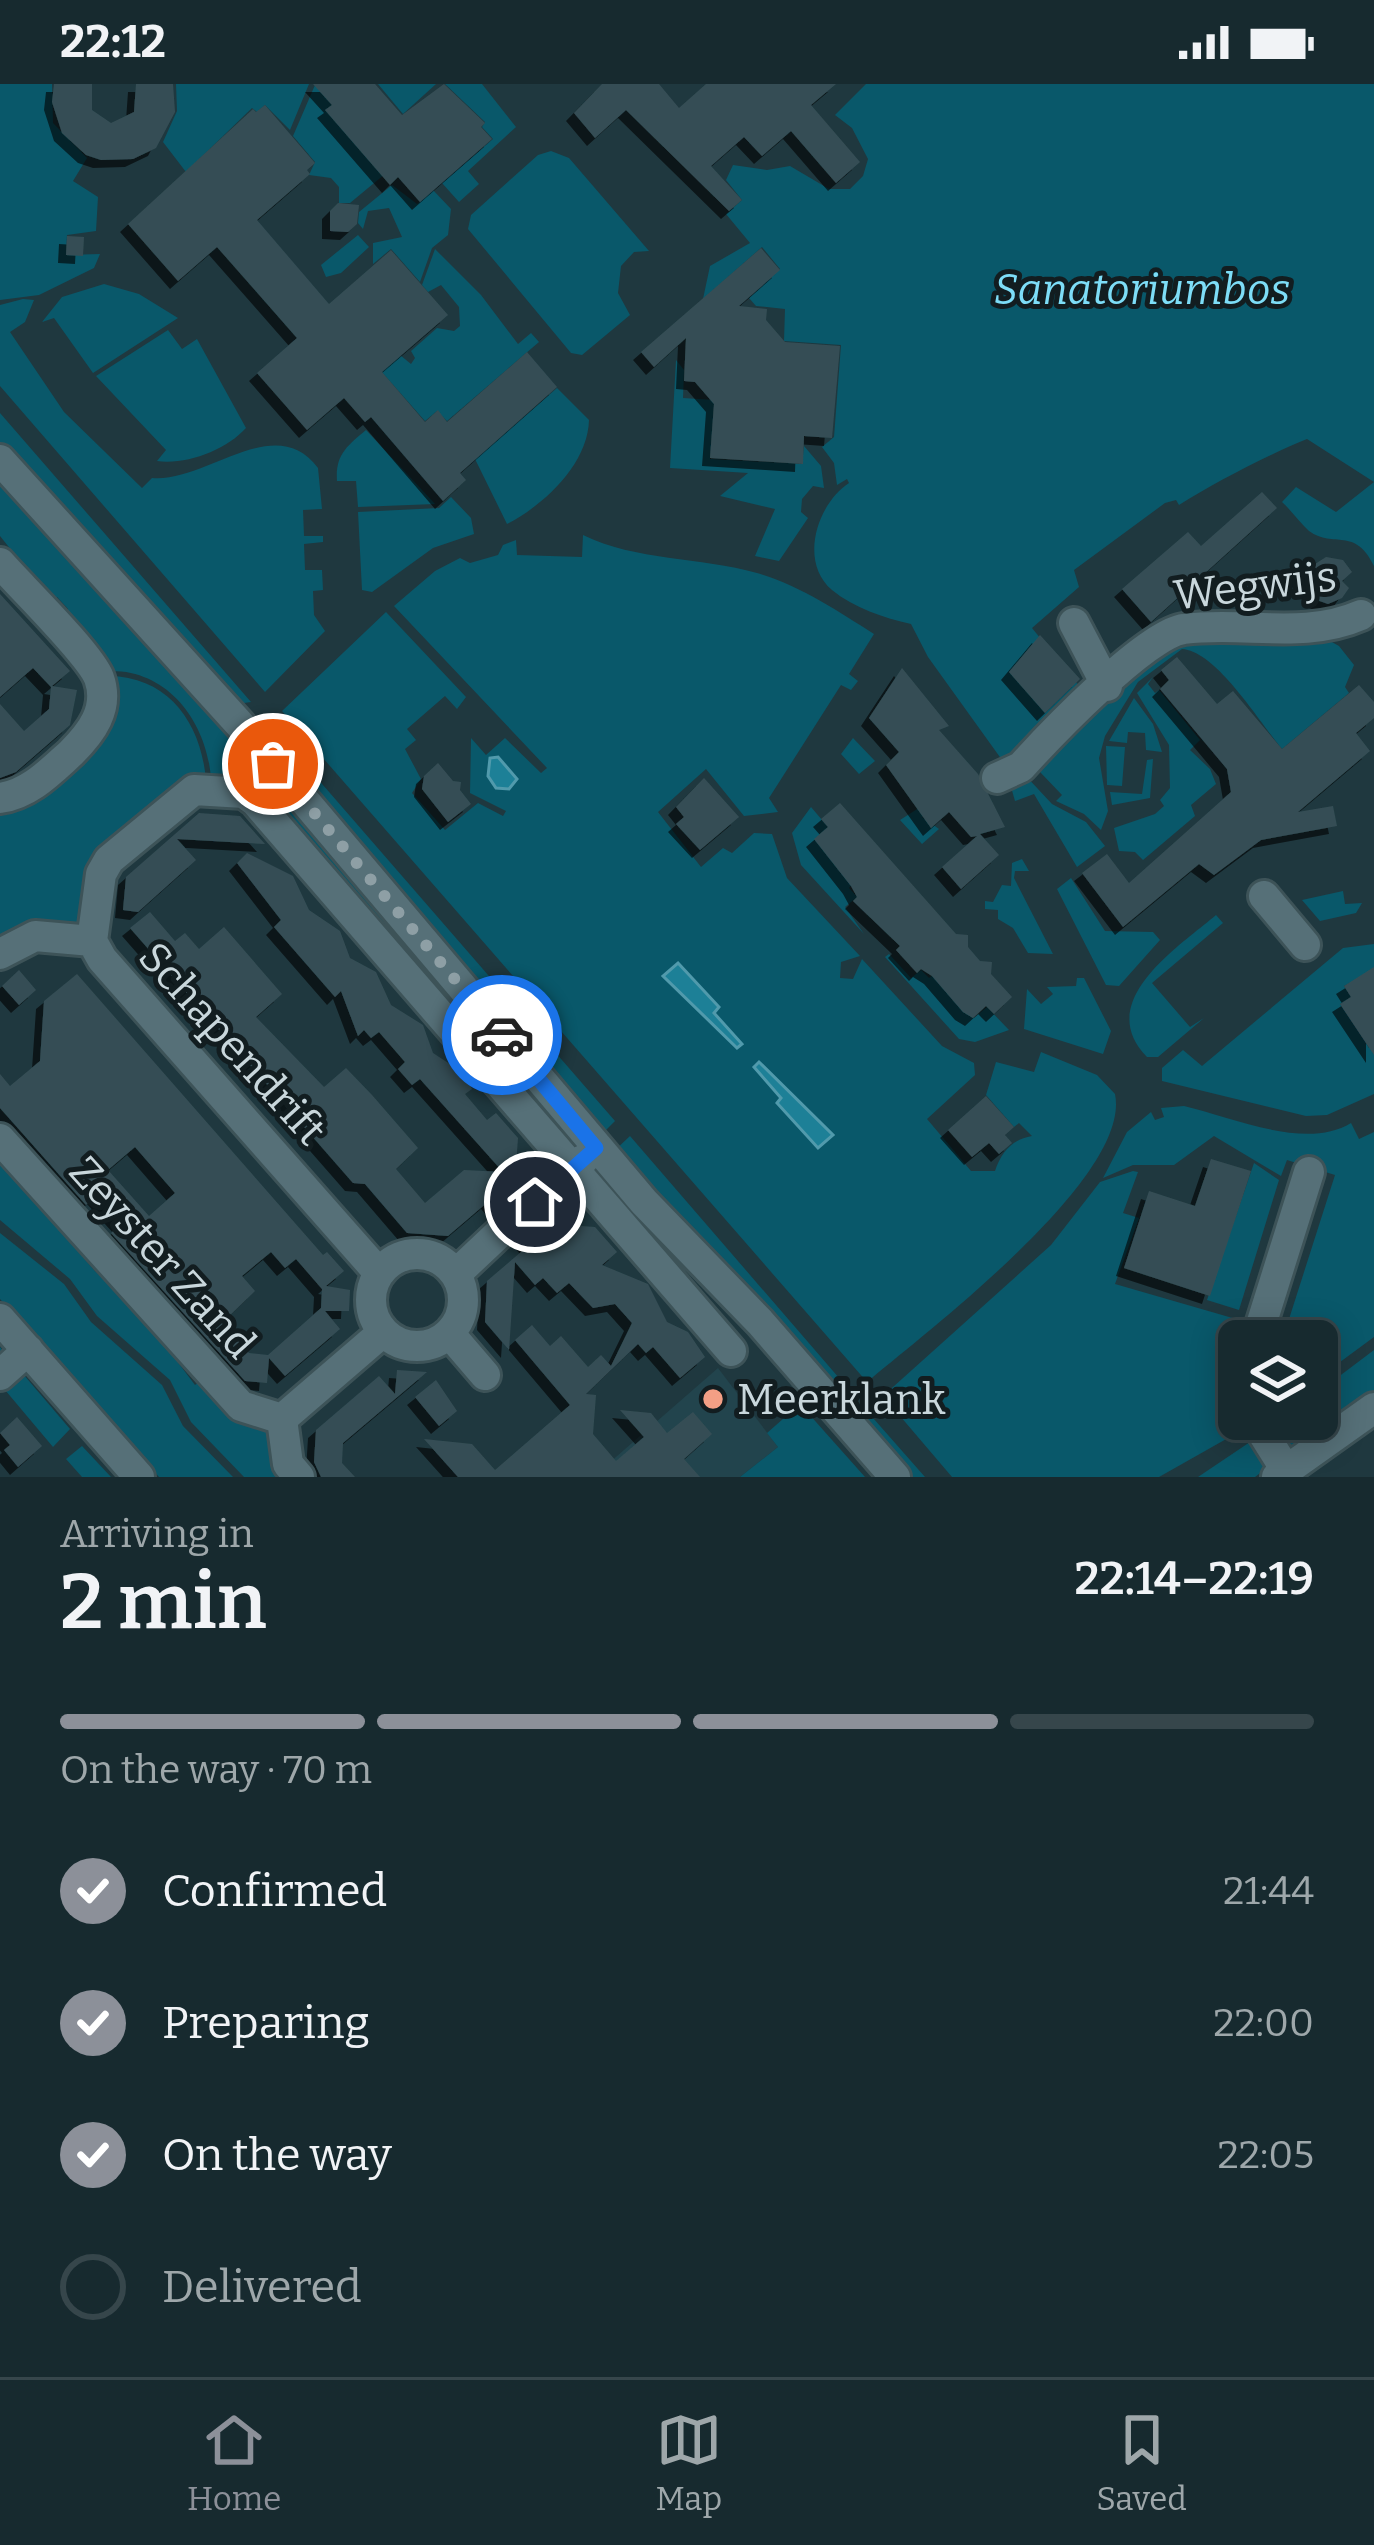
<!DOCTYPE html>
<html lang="en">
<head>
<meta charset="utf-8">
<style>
	:root { --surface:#172a2f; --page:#203237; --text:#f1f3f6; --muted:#9ea7aa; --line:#36464b; --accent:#8c9099 }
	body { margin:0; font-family:Bitter,serif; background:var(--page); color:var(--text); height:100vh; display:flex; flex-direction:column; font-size:45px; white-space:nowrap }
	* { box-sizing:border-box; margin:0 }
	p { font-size:39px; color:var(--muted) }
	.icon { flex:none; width:66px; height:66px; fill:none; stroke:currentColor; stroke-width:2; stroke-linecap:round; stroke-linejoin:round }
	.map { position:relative; height:1393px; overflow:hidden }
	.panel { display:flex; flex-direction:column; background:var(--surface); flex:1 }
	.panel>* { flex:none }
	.buttons { position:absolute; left:1218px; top:1236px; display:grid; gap:24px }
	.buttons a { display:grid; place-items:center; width:120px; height:120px; border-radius:18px; background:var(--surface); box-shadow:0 6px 30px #0003,0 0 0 3px var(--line); font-size:60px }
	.pin { position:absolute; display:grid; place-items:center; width:102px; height:102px; color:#fff; margin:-51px; border:6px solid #fff; border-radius:50%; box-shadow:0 3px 12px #0007 }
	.courier { position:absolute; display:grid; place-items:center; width:120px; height:120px; margin:-60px; border:9px solid #1a73e8; border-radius:50%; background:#fff; color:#222; box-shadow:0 3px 15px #0007 }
	.headline em { font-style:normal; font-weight:600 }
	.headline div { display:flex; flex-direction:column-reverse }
	.headline { display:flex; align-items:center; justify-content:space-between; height:204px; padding:0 60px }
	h1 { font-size:78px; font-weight:600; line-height:90px }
	.bar { display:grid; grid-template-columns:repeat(4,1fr); gap:18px 12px; align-content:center; height:144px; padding:0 60px }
	.bar i { height:15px; border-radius:9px; background:var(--line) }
	.bar .current { background:var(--accent) }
	.bar p { grid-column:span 4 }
	ol { padding:0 60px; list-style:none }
	li { display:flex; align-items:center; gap:36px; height:132px }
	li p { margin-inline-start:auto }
	li .icon { padding:12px; border-radius:50%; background:var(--accent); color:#fff; stroke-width:4 }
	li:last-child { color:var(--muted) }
	li i { width:66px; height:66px; border:6px solid var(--line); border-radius:50% }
	.status { display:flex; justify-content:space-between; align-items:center; height:84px; padding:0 60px; background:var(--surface); direction:ltr }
	.status svg { height:33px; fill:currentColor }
	.tab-bar { display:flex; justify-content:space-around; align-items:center; height:168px; border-top:3px solid var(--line); background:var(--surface); font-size:33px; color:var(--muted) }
	.tab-bar a { display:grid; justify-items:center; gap:6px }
	.tab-bar .current { color:var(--accent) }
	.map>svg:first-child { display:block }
	.built { fill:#22444d }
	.green { fill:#09586a }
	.water { fill:#1d8097; stroke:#519aac; stroke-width:3 }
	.building { fill:#354e55; fill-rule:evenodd; filter:url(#shadow) }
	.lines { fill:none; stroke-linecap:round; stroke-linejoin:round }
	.minor-casing { stroke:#3d5358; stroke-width:36 }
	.minor { stroke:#567078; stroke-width:30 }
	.done { stroke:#8e9fa5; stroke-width:12; stroke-dasharray:0 21.6 }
	.route { stroke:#1a73e8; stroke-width:15 }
	.poi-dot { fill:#f39f85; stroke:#121d20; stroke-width:4.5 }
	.labels { text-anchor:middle; stroke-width:10; stroke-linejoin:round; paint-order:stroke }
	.park-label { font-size:42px; font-style:italic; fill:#7dddf7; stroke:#121d20 }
	.street-label { font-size:42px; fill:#c9d7dc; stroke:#121d20 }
	.poi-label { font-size:42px; fill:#c9d7dc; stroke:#121d20; text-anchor:start }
</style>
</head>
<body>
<div class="status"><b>22:12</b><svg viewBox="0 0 49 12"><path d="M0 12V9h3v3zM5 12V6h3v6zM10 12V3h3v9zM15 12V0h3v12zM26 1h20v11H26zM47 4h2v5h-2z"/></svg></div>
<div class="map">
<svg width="1374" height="1393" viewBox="0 0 1374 1393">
	<defs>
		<filter id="shadow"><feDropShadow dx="-8" dy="8" stdDeviation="0" flood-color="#0009"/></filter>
	</defs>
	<rect width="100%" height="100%" fill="#1f383f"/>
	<!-- built -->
	<path class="built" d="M718,1284L778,1363L740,1393H593Z"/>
	<!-- green -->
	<path class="green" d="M0,0H52L53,39L87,74L73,97L98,113L96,147L67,151L66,171L100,170L94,184L39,211L0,216Z
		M176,0H309L290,46L265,21L257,28L252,24L186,88L163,58L177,27Z
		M378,0H436L403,30Z
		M445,0H482L516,43L468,87L479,100L459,118L442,99L493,55L482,43L485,38Z
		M866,0H1374V482C1355,442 1334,465 1309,447C1300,439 1291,426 1282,418L1296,403L1336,428L1374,398L1307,355C1263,373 1214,399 1179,421L1176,416L1165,419L1074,486L1079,503L1032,544L1084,608L1002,676L928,573L911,540C884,534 854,524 832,506C798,477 818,419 849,399L847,395L837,401L834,379L822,363L834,353L841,261L784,257L785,225L756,222L749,214L780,185L762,163L703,215L710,182L750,159L726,130L742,116L726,96L733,81L767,86L790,82L829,105H850L863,92L868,75L852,44L835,31Z
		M315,1L332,21L325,26L391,85L350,119H339V103L331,94L309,91L315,78L293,52Z
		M551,67L569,74L649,167L634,168L621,182L618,209L630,231L582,271L571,269L468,145L471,131L538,71Z
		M392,101L417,120L433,106L451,125L448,151L432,164L420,198L391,165L373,180V159L402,153L389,124L368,127L363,145L358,139L359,128Z
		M358,151L369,163L341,189L326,193L321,181Z
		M435,165L481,211L518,260L531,249L539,258L447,337L437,327L425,337L380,286L400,271L411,280L415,274L411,267L437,244L454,247L460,242L459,223L441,201L428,208L422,201Z
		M104,200L139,210L178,234L93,289L54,234L42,238L62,213Z
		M23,215L34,216L25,238L10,248L64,328L142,404L152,394C206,399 275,326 318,384L322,425L303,426L304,452H323V458L304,460L305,486H322L323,506L313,507L314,531L325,547L265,608L0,302V221Z
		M168,246L182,265L197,255L246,344C226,366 187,381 157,377L166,366L96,292Z
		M676,276L684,286L683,314L714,316L710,375L802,380L804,362L821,382L824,404L813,402L802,415L801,428L808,434L779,477L755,472L775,425L720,412L748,389L670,384Z
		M557,304L589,336C588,380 544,421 507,440L475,375Z
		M0,329L251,618L237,620L0,367Z
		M366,346L435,420L358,423L356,397H337C335,371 347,362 366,346Z
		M0,390L110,508L583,1061L577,1068L455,925L211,696C208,639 168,584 107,587L63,530L68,525L57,513L52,517L0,452Z
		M451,413L471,434L474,450L433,464L372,508L362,506L358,428L439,424Z
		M583,451C636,477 700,473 757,489C799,501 838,527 874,550L849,590L858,597L851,606L841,601L769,714L778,728L744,732L706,685L658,728L701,783L723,764L732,769L754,749L772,750L787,794L860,872L841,878L840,894L853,895L862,875L942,962L974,979L975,991L927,1035L971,1087H995C1001,1069 1012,1055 1032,1052L1019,1039L1014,1043L986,1011L996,978L1034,988L1041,968L1097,991L1115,1010C1132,1093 926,1248 867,1298L282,627L386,528L466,613L457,625L445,612L407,645L416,656L405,665L421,695L412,709L445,746L478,719L503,732L506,727L470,709L471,654L486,671L505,654L541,689L547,684L394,522L435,487L460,474L470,479L498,471L503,461L516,456L517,471L582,473Z
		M1321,552L1339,562L1354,581L1345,603L1349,609L1282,665C1258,636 1216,567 1182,565L1138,598L1105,652L1099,674L1108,727L1101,746L1084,730L1056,717L1062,711L1040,688L1034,692L1028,685L1166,556Z
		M109,592C169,593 201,639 206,696L172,709L81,843L0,850V728L32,721L94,668Z
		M1153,593L1148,600L1155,609L1159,606L1200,656L1190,666L1210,685L1216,700L1191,721L1195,732L1143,776L1135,768L1119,767L1114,744L1155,730L1164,722L1160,716L1170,704L1169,661L1137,609Z
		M1134,614L1153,640L1162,668L1146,666L1145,649L1128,648L1127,659L1109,657Z
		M270,640L615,1037L599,1053L265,654Z
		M853,654L875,677L859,690L841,670Z
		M1106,662L1125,663L1122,702L1107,701Z
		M1153,675L1150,714L1112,721L1110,708L1142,710L1147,676Z
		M1024,690L1052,720L1086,738L1105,762L1077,783L1034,710L1015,717L1011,703Z
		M922,722L927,728L922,733L939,745L922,760L900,736Z
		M811,723L828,743L815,755L853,799L849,804L857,813L845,823L864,850L801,781L792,749Z
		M1022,775L1029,787H1015L1014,794L1053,870L1028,869L1013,844L998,835V826L985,825V817L993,818L1002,801L1011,802L1012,779Z
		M1071,794L1105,847L1153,848L1160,856L1119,902L1106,901L1057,805Z
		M1343,807L1345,820L1362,819L1356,829L1320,837L1302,816Z
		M1216,831L1223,839L1152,899L1190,943L1204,934L1158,973H1147C1093,918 1177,864 1216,831Z
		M1374,860V886L1344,902L1351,913L1340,920L1369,964L1374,961V1010L1327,1031L1306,1032L1162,997V984L1183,966L1202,982L1343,864Z
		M889,870L911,894L921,886L929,894L934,890L974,934L987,923L1009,946L975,958L959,955L885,873Z
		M1077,894H1084L1111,947L1103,970L1024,945L1027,905L1041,920L1053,910L1047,903L1076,902Z
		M1184,1022C1232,1033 1306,1067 1351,1039L1359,1055L1374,1048V1253L1317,1295V1257H1282L1335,1091L1287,1076L1281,1092L1214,1052L1174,1081H1133L1103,1094L1127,1048L1151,1028L1155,1036L1164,1033L1161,1024Z
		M630,1052L852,1309L838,1315L613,1068Z
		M0,1078L95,1187L143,1232L195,1301L200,1297C241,1325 277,1341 285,1393H244L191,1338L170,1296L97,1232L70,1195L0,1136Z
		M1254,1079L1279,1096L1239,1226L1207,1216Z
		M1133,1087L1138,1088L1123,1129L1139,1134L1115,1200L1236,1235L1228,1259L1219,1260C1214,1292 1212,1325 1228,1354L1159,1393H952L883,1312L1051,1161L1100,1098Z
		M0,1149L64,1200L91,1238L162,1301L183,1342L233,1393H159L0,1215Z
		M0,1263L70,1345L53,1363L0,1300Z
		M1374,1266V1311L1284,1374L1265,1347L1281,1335H1317V1309Z
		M800,1320L865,1393H740L778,1363L767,1349Z
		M866,1326L925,1393H906L859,1339Z
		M1253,1356L1268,1383L1255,1393H1198Z
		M82,1362L111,1393H82L66,1375Z"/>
	<!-- water -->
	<path class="water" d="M498,673L517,695L509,705L496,704L488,692L490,674Z
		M678,879L719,923L714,929L742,960L737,964L663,892Z
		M759,978L833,1051L818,1064L777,1019L781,1014L754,983Z"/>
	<!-- building -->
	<path class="building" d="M54,0H92V26L111,39L134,28L136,0H173L175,28L156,64L133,75L101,76L86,71L62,49L52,18Z
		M313,0H375L402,31L444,0L485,39L481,43L492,55L420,118L398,93L390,101L325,26L332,21Z
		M602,0H659L679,24L706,0H836L811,21L860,78L836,99L791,47L762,72L744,53L711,82L742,116L729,127L626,26L595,54L574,29Z
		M265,21L315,79L307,86L310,90L257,136L329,220L391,166L448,231L382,288L425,338L438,326L447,338L527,268L557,303L460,389L466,396L443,417L371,333L365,338L344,314L307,346L257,289L297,254L217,163L178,197L128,140L253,25L256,28Z
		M338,119L359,121L357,140L348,148L330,147V127Z
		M67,152L84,153L83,172L66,171Z
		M761,164L780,186L739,222L767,225L766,236L785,258L840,262L832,354L804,352L803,380L710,374L714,320L695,298L684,297L686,254L654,283L641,268Z
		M1262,408L1277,424L1151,538L1122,505L1188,448L1201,462Z
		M1326,473L1343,476L1352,488L1342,497L1349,504L1342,514L1328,520L1314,515L1308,494L1312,482Z
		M0,510L70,587L52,602L77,606L70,641L16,688L0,694V620L24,647L49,625L51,603L33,584L0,613Z
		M1040,551L1080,595L1045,629L1009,588Z
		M1177,573L1217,620L1233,607L1282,665L1359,601L1374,618V634L1356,649L1370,667L1298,728L1333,722L1337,742L1261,756L1214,791L1199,780L1123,843L1082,789L1107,770L1129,799L1231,708L1227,685L1160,605L1169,596L1161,586Z
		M902,584L949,642L939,646L978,690L1005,743L980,750L999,771L961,805L942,783L977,752L971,753L949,728L931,744L886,681L899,668L869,634Z
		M438,679L453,697L461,698L460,706L471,720L448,738L422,705L424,692Z
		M704,694L739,733L700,766L676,740L684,733L676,723Z
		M840,719L956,850L968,851V863L980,877L992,878L991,890L1012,913L994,930L986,922L973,934L963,928L932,892L921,885L917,889L896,866L900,862L853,817L857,813L851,802L814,755L828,743L821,735Z
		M199,729L240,732L265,760L177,755L196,776L138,828L123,826L126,793Z
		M247,769L293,792L309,826L340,847L350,874L376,888L391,921L423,941L433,969L465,990L472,1005L465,1010L487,1036L496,1029L518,1054L515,1095L522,1104L516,1122L496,1125L489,1117L448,1152L407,1149L365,1100L353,1099L130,844L150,828L175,857L185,849L199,865L224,843L282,910L256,933L324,1003L346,984L372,1011L418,1064L396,1085L425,1119L464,1086L503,1088L420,995L412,1001L398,985L405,978L379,948L371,954L364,946L358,952L341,907L335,913L274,843L281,836L237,779Z
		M1374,883V971L1340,920L1351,913L1344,902Z
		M19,886L36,906L19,921L2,902Z
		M77,890L323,1171L327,1168L344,1187L326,1202L350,1206L349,1227H325L340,1245L285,1292L269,1274L267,1299L245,1297L111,1149L121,1141L95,1112L86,1121L0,1024V990L10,1002L40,977L44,917ZM135,1063L175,1109L149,1132L108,1086ZM271,1168L285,1184L296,1175L322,1205L321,1224L268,1271L249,1269L222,1239L255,1207L242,1192Z
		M986,1012L1014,1043L1005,1051L1012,1059L999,1070L989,1059L972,1073L948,1046Z
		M1211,1075L1251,1087L1210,1212L1124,1184L1149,1107L1195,1122Z
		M548,1133L553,1140L595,1143L617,1168L602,1181L648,1200L667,1238L688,1248L705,1273L680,1294L653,1263L646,1269L638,1260L586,1310L596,1311L593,1350L616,1377L644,1353L620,1326L651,1329L667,1349L693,1328L712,1350L684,1375L700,1393H458L424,1355L472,1360L495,1386L570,1321L515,1256L532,1241L550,1262L561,1252L588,1283L601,1271L611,1282L632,1239L615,1220L593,1224L569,1199L557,1209L543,1194L535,1201L515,1178L509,1266L485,1238L487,1197L528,1162L522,1155L528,1136Z
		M397,1286L427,1288L343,1359L342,1379L355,1393H321L314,1378L316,1346L379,1292L395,1310Z
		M436,1296L457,1327L439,1342L415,1313Z
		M17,1333L42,1362L18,1383L4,1366L10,1361L0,1349Z"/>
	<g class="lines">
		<!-- minor casing -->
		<g class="minor-casing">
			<path id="minor" d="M0,376L243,644L644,1118L760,1238L895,1393
				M0,479C21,503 90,570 99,594C110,625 91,649 71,669C50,688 29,710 0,714
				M1074,539L1107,602
				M997,694L1021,683C1049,652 1147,549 1184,545C1243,537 1304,556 1361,531
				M1264,812L1305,861
				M92,857L101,790L109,776L194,706L244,709L255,717L731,1267
				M92,857L102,875L379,1189
				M0,870L35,852L92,857
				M0,1055L241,1322L282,1335L288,1380L299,1393
				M535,1118L583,1076
				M371 1216a46 46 0 1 1 92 0a46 46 0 1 1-92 0Z
				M456,1190L509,1140
				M0,1235L139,1393
				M449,1249L485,1291
				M1256,1257L1309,1088
				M0,1291L28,1266
				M282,1335L383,1248
				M1254,1335L1286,1386
				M1277,1393L1374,1324"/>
		</g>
		<!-- minor -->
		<use href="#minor" class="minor"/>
	</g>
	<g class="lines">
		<!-- done -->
		<path class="done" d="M273,680L502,951"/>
		<!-- route -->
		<path class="route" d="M502,951L596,1064L535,1118"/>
	</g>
	<!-- markers -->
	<circle class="poi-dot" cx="713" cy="1315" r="12"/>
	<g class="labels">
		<!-- park labels -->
		<g class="park-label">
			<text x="1142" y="220">Sanatoriumbos</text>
		</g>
		<!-- street labels -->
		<g class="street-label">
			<text transform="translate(1255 501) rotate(-7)" y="15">Wegwijs</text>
			<text transform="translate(233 959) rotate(48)" y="15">Schapendrift</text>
			<text transform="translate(163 1173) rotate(48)" y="15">Zeyster Zand</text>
		</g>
		<!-- poi labels -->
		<g class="poi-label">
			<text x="737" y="1330">Meerklank</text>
		</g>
	</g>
</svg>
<div class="buttons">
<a><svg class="icon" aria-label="layers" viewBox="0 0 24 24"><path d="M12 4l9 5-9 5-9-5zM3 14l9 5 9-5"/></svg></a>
</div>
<div class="pin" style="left:273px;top:680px;background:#ea580c"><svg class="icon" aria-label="bag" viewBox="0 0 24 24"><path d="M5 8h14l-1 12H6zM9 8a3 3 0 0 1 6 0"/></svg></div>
<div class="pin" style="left:535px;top:1118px;background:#1f2937"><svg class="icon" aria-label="home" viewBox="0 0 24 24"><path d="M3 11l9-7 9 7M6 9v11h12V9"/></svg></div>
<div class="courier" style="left:502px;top:951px"><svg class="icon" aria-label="car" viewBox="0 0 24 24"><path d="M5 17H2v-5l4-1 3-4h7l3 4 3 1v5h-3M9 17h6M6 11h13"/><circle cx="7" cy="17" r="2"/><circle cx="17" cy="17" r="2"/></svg></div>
</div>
<section class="panel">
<div class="headline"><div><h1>2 min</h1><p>Arriving in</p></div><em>22:14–22:19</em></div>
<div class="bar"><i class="current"></i><i class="current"></i><i class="current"></i><i></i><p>On the way · 70 m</p></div>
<ol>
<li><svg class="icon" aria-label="check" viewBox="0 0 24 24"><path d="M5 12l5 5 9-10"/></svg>Confirmed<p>21:44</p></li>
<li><svg class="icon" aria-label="check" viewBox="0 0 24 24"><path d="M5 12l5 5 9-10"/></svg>Preparing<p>22:00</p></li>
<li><svg class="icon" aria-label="check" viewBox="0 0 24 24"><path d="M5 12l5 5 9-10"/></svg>On the way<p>22:05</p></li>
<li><i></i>Delivered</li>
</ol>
</section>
<nav class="tab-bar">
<a class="current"><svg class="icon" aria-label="home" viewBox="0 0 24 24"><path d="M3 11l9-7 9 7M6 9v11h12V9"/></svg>Home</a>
<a><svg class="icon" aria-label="map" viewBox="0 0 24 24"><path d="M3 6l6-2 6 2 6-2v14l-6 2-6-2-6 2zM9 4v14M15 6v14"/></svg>Map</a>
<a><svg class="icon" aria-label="saved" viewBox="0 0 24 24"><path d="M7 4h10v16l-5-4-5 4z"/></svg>Saved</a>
</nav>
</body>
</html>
